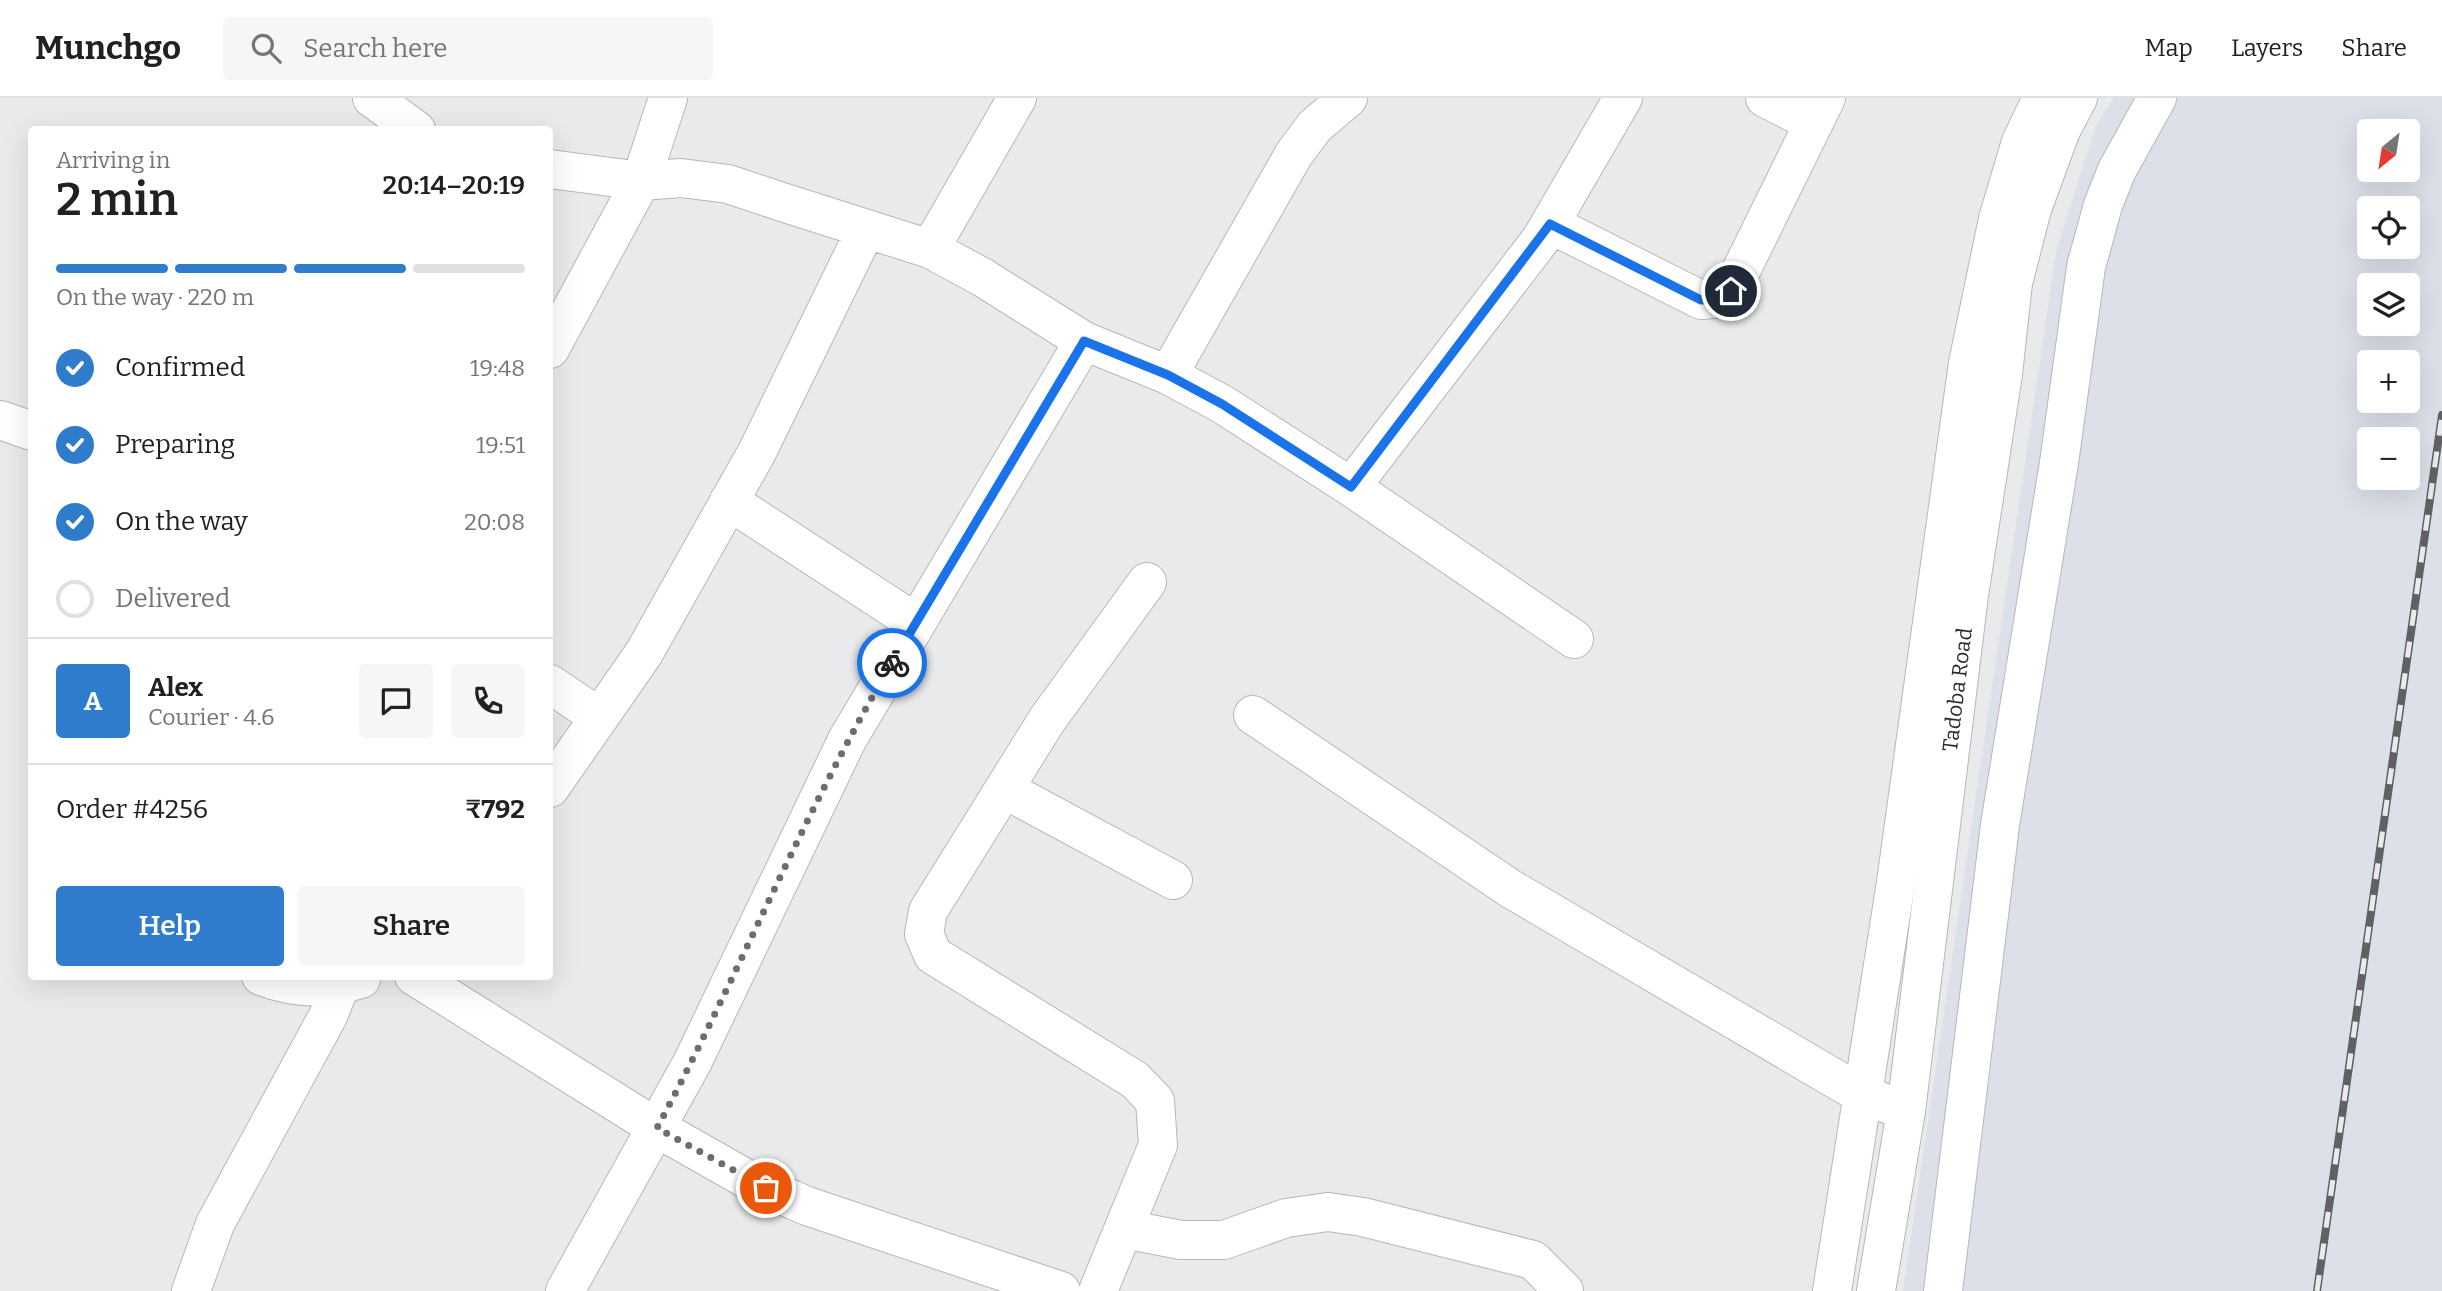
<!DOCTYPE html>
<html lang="en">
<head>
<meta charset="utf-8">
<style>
	:root { --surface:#fff; --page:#f6f6f6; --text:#202124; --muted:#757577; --line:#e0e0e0; --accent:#2f7ccc }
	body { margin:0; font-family:Bitter,serif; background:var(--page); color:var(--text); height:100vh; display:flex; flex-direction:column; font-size:26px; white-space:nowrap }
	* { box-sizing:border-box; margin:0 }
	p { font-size:23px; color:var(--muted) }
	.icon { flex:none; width:38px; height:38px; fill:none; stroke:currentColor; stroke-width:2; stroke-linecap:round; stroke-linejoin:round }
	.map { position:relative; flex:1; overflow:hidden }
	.side { position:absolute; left:28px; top:28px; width:525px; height:854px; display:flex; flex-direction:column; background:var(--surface); border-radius:7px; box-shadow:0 7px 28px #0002 }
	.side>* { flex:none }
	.needle { width:46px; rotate:210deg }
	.tools { position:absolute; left:2357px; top:21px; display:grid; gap:14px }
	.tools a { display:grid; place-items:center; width:63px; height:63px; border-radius:7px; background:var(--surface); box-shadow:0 7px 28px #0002; font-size:35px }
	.pin { position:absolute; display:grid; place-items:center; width:60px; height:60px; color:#fff; margin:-30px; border:4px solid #fff; border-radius:50%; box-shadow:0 2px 7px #0007 }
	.courier { position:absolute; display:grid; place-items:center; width:70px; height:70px; margin:-35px; border:5px solid #1a73e8; border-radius:50%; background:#fff; color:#222; box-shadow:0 2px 9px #0007 }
	.headline em { font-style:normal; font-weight:600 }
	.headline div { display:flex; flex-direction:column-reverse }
	.headline { display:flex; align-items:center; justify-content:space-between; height:119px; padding:0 28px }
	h1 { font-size:46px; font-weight:600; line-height:52px }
	.bar { display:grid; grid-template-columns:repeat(4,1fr); gap:10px 7px; align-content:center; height:84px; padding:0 28px }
	.bar i { height:9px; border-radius:5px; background:var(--line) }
	.bar .selected { background:var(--accent) }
	.bar p { grid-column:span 4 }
	.line { display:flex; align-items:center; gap:18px; padding:0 28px; border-top:2px solid var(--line) }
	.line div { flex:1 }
	.round { display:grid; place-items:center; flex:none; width:74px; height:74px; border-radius:7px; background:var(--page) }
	ol { padding:0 28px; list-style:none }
	li { display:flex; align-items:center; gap:21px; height:77px }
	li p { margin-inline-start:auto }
	li .icon { padding:7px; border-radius:50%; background:var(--accent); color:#fff; stroke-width:4 }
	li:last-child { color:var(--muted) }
	li i { width:38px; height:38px; border:4px solid var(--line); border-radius:50% }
	.primary-button { display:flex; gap:14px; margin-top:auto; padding:14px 28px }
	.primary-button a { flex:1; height:80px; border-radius:7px; background:var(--accent); color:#fff; font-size:28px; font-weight:600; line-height:80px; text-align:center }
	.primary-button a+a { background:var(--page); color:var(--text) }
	header { display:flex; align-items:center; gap:42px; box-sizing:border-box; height:98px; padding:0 35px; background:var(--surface); border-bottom:2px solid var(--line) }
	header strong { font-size:33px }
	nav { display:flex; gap:38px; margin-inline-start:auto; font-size:24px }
	.search { width:490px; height:63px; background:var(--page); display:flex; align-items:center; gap:18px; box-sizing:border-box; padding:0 24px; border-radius:7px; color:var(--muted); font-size:26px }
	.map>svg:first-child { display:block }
	.built { fill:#dce0e9; fill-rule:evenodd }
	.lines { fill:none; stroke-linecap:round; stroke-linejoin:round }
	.minor-casing { stroke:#b6b7b8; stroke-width:40 }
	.major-casing { stroke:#b6b7b8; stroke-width:40 }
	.minor { stroke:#fff; stroke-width:38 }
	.major { stroke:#fff; stroke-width:38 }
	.rail-casing { stroke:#606162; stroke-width:8 }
	.rail { stroke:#e9eaec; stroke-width:5; stroke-dasharray:16; stroke-linecap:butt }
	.done { stroke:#6c6d6e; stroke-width:7; stroke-dasharray:0 12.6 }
	.route { stroke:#1a73e8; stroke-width:9 }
	.labels { text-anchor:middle; stroke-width:6; stroke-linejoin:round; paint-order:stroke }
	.street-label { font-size:21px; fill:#29292a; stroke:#e9eaec }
</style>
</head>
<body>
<header>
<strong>Munchgo</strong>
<div class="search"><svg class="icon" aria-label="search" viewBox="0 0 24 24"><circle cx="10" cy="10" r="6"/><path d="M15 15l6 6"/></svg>Search here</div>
<nav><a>Map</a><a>Layers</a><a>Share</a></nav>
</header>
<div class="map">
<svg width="2442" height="1193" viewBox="0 0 2442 1193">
	<rect width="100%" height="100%" fill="#e9eaec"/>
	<!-- built -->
	<path class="built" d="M2114,0H2442V1193H1903L2056,154L2096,27ZM2370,33H2408V72H2370ZM2370,110H2408V149H2370ZM2370,187H2408V226H2370ZM2370,264H2408V303H2370ZM2370,341H2408V380H2370Z"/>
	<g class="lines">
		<!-- minor casing -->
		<g class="minor-casing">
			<path id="minor" d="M372,0L416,32
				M1765,0L1814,25
				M550,71L641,83L681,80L728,86L782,104L930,151L982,179L1084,243
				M1550,126L1701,202L1723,200L1731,193L1826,0
				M930,151L1017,0
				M550,251L641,83L668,0
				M1168,277L1294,56L1315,28L1348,0
				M0,322L32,333
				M1351,389L1574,541
				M729,403L916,525
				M550,586L599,619
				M1253,617L1511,791L1861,996L1906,1013
				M550,690L644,555L757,354L866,131
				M1004,691L1173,782
				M261,878C295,891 327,892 361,881
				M414,878L657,1030L752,1084L807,1108L1061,1193
				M1124,1131L1181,1142H1224L1286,1120L1328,1114L1363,1119L1533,1162L1564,1193
				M191,1193L215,1126L328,918L344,878
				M565,1193L692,965L847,642L1084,243L1168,277L1222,306L1351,389L1541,141L1623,0
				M1098,1193L1158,1047L1155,1003L1135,982L933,857L924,836L928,813L1047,622L1147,484
				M1943,1193L2000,727L2059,365L2086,169L2103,107L2117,72L2157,0"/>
		</g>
		<!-- major casing -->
		<g class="major-casing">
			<g id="major">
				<path d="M1832,1193L1896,784L1968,265L1998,121L2021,44L2042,0"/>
				<path id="s1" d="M1876,1193L1906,1013L1969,497L2003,276L2013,185L2032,111L2061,32L2078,0"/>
			</g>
		</g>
		<!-- minor -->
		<use href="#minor" class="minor"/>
		<!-- major -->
		<use href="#major" class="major"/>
		<!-- rail casing -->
		<g class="rail-casing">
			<path id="rail" d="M2317,1193L2442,317"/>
		</g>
		<!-- rail -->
		<use href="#rail" class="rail"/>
	</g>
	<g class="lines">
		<!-- done -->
		<path class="done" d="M766,1090L657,1030C739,877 803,715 892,565"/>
		<!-- route -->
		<path class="route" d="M892,565L1084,243L1168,277L1222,306L1351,389L1550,126L1701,202L1723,200L1731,193"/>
	</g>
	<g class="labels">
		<!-- street labels -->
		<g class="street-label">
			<text dy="7" stroke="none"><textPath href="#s1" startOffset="607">Tadoba Road</textPath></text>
		</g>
	</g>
</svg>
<div class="tools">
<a><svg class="needle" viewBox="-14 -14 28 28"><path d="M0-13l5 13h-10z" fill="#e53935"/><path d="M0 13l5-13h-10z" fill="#757577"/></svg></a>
<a><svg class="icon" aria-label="locate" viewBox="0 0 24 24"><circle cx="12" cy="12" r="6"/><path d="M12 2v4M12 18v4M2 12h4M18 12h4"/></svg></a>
<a><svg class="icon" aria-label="layers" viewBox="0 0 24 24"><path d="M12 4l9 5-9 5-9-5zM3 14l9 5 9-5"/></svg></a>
<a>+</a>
<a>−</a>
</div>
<div class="pin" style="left:766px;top:1090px;background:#ea580c"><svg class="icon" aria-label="bag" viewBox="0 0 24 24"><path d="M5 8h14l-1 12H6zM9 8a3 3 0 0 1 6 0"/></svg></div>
<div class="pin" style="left:1731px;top:193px;background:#1f2937"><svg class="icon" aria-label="home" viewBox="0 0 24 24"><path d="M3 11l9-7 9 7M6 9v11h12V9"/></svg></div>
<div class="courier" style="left:892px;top:565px"><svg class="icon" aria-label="bike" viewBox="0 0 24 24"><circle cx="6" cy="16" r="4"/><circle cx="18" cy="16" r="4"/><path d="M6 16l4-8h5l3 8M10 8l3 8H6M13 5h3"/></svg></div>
<section class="side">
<div class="headline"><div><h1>2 min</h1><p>Arriving in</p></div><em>20:14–20:19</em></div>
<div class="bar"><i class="selected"></i><i class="selected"></i><i class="selected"></i><i></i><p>On the way · 220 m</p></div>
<ol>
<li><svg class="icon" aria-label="check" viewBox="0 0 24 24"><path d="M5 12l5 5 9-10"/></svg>Confirmed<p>19:48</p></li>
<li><svg class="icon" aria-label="check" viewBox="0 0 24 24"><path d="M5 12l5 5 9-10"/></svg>Preparing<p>19:51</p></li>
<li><svg class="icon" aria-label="check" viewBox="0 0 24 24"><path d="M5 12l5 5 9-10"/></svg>On the way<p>20:08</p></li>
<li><i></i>Delivered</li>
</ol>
<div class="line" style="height:126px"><b class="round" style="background:var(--accent);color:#fff">A</b><div><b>Alex</b><p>Courier · 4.6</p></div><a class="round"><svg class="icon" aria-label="chat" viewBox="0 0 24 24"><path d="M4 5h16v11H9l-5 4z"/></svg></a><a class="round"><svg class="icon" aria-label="phone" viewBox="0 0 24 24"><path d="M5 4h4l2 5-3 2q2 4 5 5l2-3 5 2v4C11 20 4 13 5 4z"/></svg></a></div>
<div class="line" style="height:91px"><div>Order #4256</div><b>₹792</b></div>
<div class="primary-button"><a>Help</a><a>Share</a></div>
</section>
</div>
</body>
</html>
